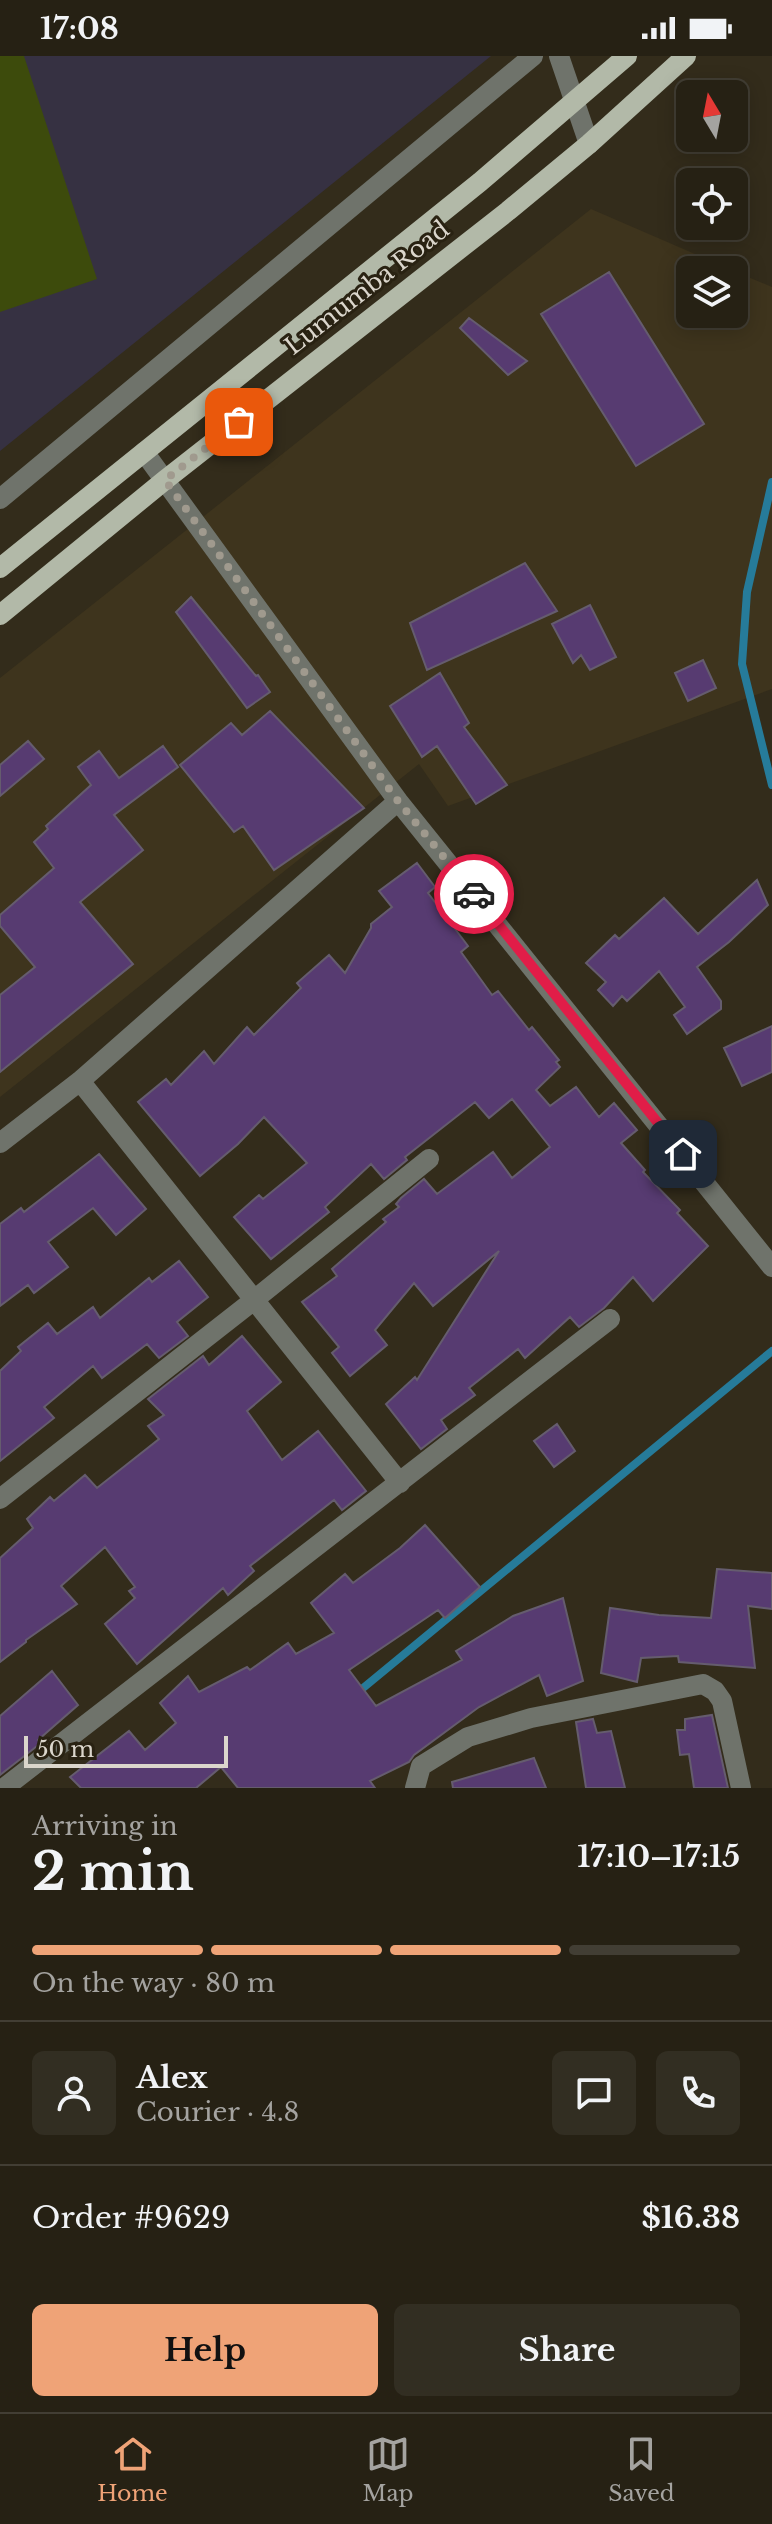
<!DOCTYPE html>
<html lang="en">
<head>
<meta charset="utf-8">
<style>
	:root { --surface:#262114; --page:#322e22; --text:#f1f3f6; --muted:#a4a3a0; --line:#423e34; --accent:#efa377 }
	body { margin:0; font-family:"Libre Baskerville",serif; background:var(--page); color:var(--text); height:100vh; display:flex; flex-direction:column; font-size:30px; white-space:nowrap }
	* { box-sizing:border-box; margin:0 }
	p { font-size:26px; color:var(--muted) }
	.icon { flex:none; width:44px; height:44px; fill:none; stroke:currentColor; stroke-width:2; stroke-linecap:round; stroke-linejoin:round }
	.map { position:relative; height:1732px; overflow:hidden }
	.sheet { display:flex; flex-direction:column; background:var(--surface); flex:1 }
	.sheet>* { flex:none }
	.needle { width:52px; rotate:350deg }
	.controls { position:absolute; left:676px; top:24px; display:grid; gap:16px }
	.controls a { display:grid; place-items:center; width:72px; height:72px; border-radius:12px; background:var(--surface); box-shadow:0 4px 20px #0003,0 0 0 2px var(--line); font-size:40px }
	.scale { position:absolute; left:24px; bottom:20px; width:204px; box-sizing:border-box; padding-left:8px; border:4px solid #dbd6cc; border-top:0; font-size:22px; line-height:28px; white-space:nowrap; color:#dbd6cc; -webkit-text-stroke:6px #292212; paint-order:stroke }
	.pin { position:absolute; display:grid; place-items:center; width:68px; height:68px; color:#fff; margin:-34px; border-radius:16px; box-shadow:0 4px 12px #0006 }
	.courier { position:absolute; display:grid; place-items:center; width:80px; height:80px; margin:-40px; border:6px solid #e11d48; border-radius:50%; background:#fff; color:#222; box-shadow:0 2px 10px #0007 }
	.head em { font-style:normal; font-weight:700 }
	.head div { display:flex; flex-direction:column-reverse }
	.head { display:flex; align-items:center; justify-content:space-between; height:136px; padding:0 32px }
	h1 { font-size:52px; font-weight:700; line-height:60px }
	.bar { display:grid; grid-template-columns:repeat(4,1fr); gap:12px 8px; align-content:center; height:96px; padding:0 32px }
	.bar i { height:10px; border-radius:6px; background:var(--line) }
	.bar .active { background:var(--accent) }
	.bar p { grid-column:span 4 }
	.line { display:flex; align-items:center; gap:20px; padding:0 32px; border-top:2px solid var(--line) }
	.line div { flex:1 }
	.round { display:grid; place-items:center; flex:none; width:84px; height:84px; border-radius:12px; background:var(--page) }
	.cta { display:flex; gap:16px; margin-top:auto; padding:16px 32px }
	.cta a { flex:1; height:92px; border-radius:12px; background:var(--accent); color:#111; font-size:32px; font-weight:700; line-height:92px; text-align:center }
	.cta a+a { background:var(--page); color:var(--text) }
	.status { display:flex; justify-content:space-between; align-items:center; height:56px; padding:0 40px; background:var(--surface); direction:ltr }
	.status svg { height:22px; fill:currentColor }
	.dock { display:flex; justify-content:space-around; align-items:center; height:112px; border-top:2px solid var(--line); background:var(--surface); font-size:22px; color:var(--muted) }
	.dock a { display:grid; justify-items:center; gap:4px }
	.dock .active { color:var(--accent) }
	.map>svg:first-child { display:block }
	.built { fill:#3e341d }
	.education { fill:#363142 }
	.green { fill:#3d4b0c }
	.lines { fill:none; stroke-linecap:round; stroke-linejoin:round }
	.stream { stroke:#267b9a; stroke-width:8 }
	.building { fill:#573b71; stroke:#655c6e; stroke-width:2 }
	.minor { stroke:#6f736b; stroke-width:20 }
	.major { stroke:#b2b9a8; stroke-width:20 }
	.done { stroke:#a09a8e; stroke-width:8; stroke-dasharray:0 14.4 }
	.route { stroke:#e11d48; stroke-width:10 }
	.labels { text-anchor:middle; stroke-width:6; stroke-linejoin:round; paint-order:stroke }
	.street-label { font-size:24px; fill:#dbd6cc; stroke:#292212 }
</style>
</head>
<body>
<div class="status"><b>17:08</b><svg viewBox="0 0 49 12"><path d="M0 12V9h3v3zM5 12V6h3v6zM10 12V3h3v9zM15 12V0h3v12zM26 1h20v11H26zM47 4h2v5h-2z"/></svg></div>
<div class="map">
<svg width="772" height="1732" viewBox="0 0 772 1732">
	<rect width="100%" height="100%" fill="#332c1b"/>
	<!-- built -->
	<path class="built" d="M591,153L732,214H690V258H734V215L772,231V633L448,750L419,708L0,1041V622Z"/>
	<!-- education -->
	<path class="education" d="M0,0H491L0,395Z"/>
	<!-- green -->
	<path class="green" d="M0,0H24L97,223L0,256Z"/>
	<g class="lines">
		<!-- stream -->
		<path class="stream" d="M772,426L747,536L742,608L772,729
			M357,1637L772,1295"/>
	</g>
	<!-- building -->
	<path class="building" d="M609,216L704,368L636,410L541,258Z
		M469,262L527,305L508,319L460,272Z
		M525,507L557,555L427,614L410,567Z
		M191,541L256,620L258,619L270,636L247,652L176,556Z
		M590,549L616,601L590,614L581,599L573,607L552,568Z
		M703,604L716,632L688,645L675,617Z
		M440,617L469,667L464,671L507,729L476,748L437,690L422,701L390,650Z
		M270,655L364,752L274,814L243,770L234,776L180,709L231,667L242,679Z
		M28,685L44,703L0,740V709Z
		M163,690L178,711L114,759L143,794L80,846L133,908L0,1016V939L35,911L0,870V859L54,812L34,786L48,773L46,770L91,729L78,711L99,695L119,722Z
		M417,807L435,831L428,837L468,890L461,896L492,939L498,935L529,974L532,971L559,1004L556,1006L560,1011L536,1034L550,1050L576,1031L599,1061L614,1047L637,1074L621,1087L645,1114L643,1116L680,1154L677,1157L708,1190L653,1245L633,1221L604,1252L579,1271L570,1261L525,1302L518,1293L469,1332L475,1339L441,1364L447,1373L421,1393L386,1348L415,1321L417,1324L499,1195L433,1250L414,1227L375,1274L387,1289L350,1320L332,1297L339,1291L302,1246L337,1220L332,1213L386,1166L383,1163L399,1151L396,1148L401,1142L424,1123L437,1138L493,1096L512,1122L550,1091L512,1043L489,1062L475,1046L405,1101L407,1104L384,1123L371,1108L325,1151L329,1156L271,1203L234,1161L259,1139L263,1143L307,1107L264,1061L238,1088L200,1120L138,1046L166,1023L171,1029L204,995L214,1008L247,971L254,979L301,932L297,927L329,899L345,917L371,872V868L392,851L379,835Z
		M757,824L768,849L729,886L697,911L721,945V953L687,978L674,959L685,951L659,915L627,945L622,940L613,950L598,934L606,926L586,907L615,879L619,883L664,842L698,878Z
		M772,970V1016L742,1030L724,992Z
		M99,1098L146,1153L116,1179L93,1152L48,1186L68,1211L34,1237L28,1229L0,1250V1168L21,1152L24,1156Z
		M179,1205L208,1241L177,1266L188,1280L159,1302L147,1288L102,1322L93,1310L44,1351L54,1362L0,1405V1315L21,1295L18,1291L48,1267L57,1278L93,1251L100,1262L149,1222L152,1226Z
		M242,1280L281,1326L247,1355L282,1404L318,1375L366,1435L342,1454L334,1444L250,1510L254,1515L228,1539L223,1532L137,1608L105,1568L135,1542L129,1535L135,1531L105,1491L61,1530L77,1548L26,1584V1586L0,1606V1502L33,1472L27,1463L50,1441L54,1445L85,1419L97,1432L159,1383L148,1370L164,1359L148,1343L203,1300L209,1309Z
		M557,1368L575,1395L554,1411L534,1385Z
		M425,1469L480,1531L445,1562L438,1554L349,1614L376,1650L462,1604L456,1595L513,1560L563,1542L583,1625L547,1640L539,1619L479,1651L414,1699L409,1706L370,1725L375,1732H238L221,1711L196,1732H81L70,1721L129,1675L145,1694L176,1667L160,1647L188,1620L199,1636L247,1611L250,1614L288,1587L296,1598L334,1577L311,1547L345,1518L353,1527L400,1492Z
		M717,1513L772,1517V1553L748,1550L755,1612L679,1606L678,1600L641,1602L637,1626L601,1617L610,1552L659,1559L711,1562Z
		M52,1615L78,1649L38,1684L41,1687L0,1719V1660Z
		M712,1659L728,1732H694L689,1698L680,1699L677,1674H685V1663Z
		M593,1663L597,1677L611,1675L625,1732H586L576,1666Z
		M534,1702L546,1732H453L452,1726Z"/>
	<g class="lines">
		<!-- minor -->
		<path class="minor" d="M559,0L589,88
			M144,396L398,745L772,1211
			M0,443L533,0
			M80,1025L400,1427
			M0,1087L80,1025L398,745
			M0,1443L254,1244L429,1103
			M4,1732L610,1263
			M415,1732L421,1710L468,1681L531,1662L703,1628L715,1635L722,1645L741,1732"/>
		<!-- major -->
		<path class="major" d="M0,512L480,126L627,0
			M0,559L165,424L508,155L589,88L686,0"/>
	</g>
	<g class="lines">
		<!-- done -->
		<path class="done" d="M239,366L165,424L398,745L474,838"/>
		<!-- route -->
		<path class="route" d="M474,838L683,1098"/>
	</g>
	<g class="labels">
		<!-- street labels -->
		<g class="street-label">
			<text transform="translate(367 232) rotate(-38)" y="8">Lumumba Road</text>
		</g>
	</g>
</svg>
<div class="controls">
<a><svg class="needle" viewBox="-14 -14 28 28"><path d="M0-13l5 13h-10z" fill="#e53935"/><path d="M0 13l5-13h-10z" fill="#a4a3a0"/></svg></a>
<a><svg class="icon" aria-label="locate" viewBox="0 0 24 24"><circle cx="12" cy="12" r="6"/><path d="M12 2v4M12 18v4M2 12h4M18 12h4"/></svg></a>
<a><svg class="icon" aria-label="layers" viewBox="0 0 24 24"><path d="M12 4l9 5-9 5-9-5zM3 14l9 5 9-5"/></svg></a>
</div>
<div class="scale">50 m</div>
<div class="pin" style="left:239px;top:366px;background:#ea580c"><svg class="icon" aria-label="bag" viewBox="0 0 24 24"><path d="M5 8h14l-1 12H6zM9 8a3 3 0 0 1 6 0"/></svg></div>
<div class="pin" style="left:683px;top:1098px;background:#1f2937"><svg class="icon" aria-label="home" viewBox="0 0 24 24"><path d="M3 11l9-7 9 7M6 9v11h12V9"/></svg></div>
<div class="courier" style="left:474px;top:838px"><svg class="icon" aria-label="car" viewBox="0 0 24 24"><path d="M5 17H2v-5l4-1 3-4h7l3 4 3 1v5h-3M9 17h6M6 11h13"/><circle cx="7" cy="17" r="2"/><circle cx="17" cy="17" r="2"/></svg></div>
</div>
<section class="sheet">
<div class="head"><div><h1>2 min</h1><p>Arriving in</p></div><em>17:10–17:15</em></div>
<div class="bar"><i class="active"></i><i class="active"></i><i class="active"></i><i></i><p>On the way · 80 m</p></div>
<div class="line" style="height:144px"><a class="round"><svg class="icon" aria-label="person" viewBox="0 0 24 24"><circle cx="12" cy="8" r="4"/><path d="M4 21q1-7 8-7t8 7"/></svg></a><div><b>Alex</b><p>Courier · 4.8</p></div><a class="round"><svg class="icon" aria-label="chat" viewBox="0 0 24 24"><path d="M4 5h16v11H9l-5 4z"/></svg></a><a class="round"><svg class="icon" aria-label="phone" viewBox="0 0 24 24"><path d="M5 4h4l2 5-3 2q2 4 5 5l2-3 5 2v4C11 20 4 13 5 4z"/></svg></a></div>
<div class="line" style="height:104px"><div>Order #9629</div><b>$16.38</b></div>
<div class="cta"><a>Help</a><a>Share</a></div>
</section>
<nav class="dock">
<a class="active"><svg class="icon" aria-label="home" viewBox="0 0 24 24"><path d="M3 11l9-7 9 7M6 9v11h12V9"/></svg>Home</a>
<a><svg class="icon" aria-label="map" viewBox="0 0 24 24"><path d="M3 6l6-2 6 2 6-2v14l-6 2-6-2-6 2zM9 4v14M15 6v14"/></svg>Map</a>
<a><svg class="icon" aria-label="saved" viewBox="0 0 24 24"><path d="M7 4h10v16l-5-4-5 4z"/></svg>Saved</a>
</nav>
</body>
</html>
